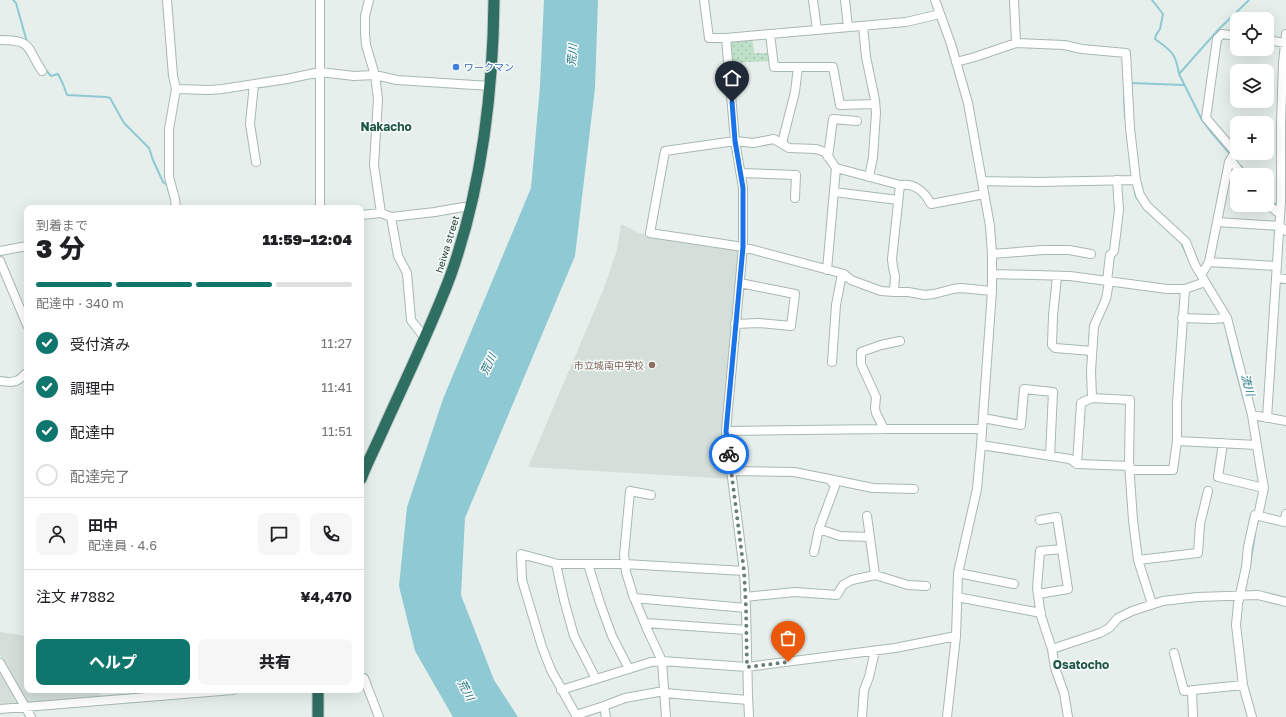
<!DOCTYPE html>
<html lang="ja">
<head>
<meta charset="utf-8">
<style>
	:root { --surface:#fff; --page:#f6f6f6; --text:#202124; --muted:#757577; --line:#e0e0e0; --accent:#0f766e }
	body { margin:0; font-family:"Golos Text","Noto Sans JP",sans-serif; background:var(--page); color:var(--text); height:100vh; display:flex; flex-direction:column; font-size:15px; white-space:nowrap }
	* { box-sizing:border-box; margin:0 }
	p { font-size:13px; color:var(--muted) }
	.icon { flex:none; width:22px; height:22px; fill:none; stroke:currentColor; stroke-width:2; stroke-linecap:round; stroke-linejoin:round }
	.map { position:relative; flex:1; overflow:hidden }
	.drawer { position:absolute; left:24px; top:205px; width:340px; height:488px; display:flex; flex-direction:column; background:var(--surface); border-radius:8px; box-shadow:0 4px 16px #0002 }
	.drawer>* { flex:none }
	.tools { position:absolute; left:1230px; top:12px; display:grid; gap:8px }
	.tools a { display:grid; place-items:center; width:44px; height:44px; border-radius:8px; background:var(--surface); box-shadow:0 4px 16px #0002; font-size:20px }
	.pin { position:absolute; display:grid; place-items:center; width:34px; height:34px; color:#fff; margin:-41px -17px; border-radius:50% 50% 50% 0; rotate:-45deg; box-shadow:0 0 4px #0007 }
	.pin .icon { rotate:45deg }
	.courier { position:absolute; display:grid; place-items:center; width:40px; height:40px; margin:-20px; border:3px solid #1a73e8; border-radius:50%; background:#fff; color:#222; box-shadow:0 1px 5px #0007 }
	.headline em { font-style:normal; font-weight:800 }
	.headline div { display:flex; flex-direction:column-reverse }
	.headline { display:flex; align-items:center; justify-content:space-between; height:68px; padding:0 12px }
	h1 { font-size:26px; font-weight:800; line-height:30px }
	.bar { display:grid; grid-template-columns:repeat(4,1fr); gap:6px 4px; align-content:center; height:48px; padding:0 12px }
	.bar i { height:5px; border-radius:3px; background:var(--line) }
	.bar .selected { background:var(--accent) }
	.bar p { grid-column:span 4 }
	.line { display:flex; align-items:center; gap:10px; padding:0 12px; border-top:1px solid var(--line) }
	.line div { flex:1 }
	.round { display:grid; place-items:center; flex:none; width:42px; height:42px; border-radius:8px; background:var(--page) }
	ol { padding:0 12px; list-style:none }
	li { display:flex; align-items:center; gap:12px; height:44px }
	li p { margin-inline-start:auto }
	li .icon { padding:4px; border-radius:50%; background:var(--accent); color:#fff; stroke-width:4 }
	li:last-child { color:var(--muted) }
	li i { width:22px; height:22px; border:2px solid var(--line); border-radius:50% }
	.action { display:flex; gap:8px; margin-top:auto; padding:8px 12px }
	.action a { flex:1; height:46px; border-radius:8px; background:var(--accent); color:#fff; font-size:16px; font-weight:800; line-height:46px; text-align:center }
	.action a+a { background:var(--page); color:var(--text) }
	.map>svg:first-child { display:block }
	.built { fill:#d4dfda }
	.green { fill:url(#green-dots) }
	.water { fill:#8ec9d4 }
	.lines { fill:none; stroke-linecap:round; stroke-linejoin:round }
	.stream { stroke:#8ec9d4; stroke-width:2 }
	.minor-casing { stroke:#a8b8b2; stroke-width:10 }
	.highway-casing { stroke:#c2cac8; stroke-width:13 }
	.minor { stroke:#fff; stroke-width:8 }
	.highway { stroke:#2f6f62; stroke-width:11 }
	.done { stroke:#687f78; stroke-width:4; stroke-dasharray:0 7.2 }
	.route { stroke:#1a73e8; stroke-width:5 }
	.shop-dot { fill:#3f7fe0; stroke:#f7fbf9; stroke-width:1.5 }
	.education-dot { fill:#8d6e63; stroke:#f7fbf9; stroke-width:1.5 }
	.labels { text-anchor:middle; stroke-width:3; stroke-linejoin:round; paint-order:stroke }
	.shop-label { font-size:10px; fill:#366cbe; stroke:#f7fbf9; text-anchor:start }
	.street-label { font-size:10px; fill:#24423a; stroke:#f7fbf9 }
	.education-label { font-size:10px; fill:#785e54; stroke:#f7fbf9; text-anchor:end }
	.water-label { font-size:11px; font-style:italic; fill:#1c6f80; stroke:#f7fbf9 }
	.quarter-label { font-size:12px; font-weight:bold; fill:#1f5548; stroke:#f7fbf9 }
</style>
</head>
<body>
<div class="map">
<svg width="1286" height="717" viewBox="0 0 1286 717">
	<defs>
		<pattern id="green-dots" width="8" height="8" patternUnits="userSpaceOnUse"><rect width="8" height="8" fill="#bfe0c8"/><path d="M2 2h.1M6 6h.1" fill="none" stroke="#a4c1ad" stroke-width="1.8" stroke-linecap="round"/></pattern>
	</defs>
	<rect width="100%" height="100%" fill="#e6efeb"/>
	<!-- built -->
	<path class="built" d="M621,224L639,233L646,234L743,247L726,431L732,479L528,467L604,288L617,250Z
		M0,632L27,636V690H99L101,697L26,703L0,655Z
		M0,669L20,703L0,704Z"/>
	<!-- green -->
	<path class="green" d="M752,36L754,53H768L769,61L732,63L729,38Z"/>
	<!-- water -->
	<path class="water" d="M544,0H598L595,88L575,256L465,518L461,595L494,680L518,717H453L415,651L399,586L407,507L443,399L531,188L540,86Z"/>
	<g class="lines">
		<!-- stream -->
		<path class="stream" d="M13,0L16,3L27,42
			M1152,0L1163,14L1160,29L1156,35L1155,39C1172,51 1176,54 1179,74
			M44,68L51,76L58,74L63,84L67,95L106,97L110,98L124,123L149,148L153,160L163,182L167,185L171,199
			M1130,83L1184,85
			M1124,96L1125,117
			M1231,155L1211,132L1202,120L1179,74L1218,30L1249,0
			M1241,166L1247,175
			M1135,193L1136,197L1144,208
			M1267,200L1275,204L1277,207
			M1180,240L1189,260
			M1227,333L1232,356L1244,400
			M1250,565L1255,534"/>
		<!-- minor casing -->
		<g class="minor-casing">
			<path id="minor" d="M167,0L173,76L176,89L169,129V177L175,199L176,208
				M320,0V208
				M369,0L365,16V34L366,45L375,75L378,99L374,165L381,213
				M704,0L709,38H726
				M813,0L817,30
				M845,0L848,27
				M935,0L951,44L968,103L990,226L992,254V291L981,445L977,489L958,573L956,636L947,717
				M1014,0L1016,43
				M863,26L866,57L875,100L876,113L873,157L869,177
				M770,34L774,67H833L840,105L875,104
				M0,40C33,40 26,47 42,71
				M1267,40L1285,43
				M956,62L975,57L1016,43L1064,45L1082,49L1126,53L1130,128L1136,180L1140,195L1147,206L1186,242L1195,265L1227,318L1252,415L1261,471L1264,488L1258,516
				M254,84L250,124L256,162
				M176,89L209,90L222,89L287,79L320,72L354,76L375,75L397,80L490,86
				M782,143L795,92L798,67
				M828,157L833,119L857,121
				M1231,160L1242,175
				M836,168L900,185C915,183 924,191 931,204L984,194
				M741,173L796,175L795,198
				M982,181L1038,182L1136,180
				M834,192L898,200
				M1267,204L1280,214
				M361,215L381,213L391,217L435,212L463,207L470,209
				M391,217L398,256L407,273L411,320L424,337
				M1217,222L1280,226L1286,231
				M0,251L27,246
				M992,254L1043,250H1069L1091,254
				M0,261L27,325
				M1209,262L1277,266
				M827,270L836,168L825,152L816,149L789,148L774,139L753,143L735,141L665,151L650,233L743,247L844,274L851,280L881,291L894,292H908L925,295L934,294L953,289L961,288L992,291
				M993,274L1070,276L1167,289H1185L1205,282
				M1201,275L1209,262L1229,162L1235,152L1206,118L1217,39L1222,34L1237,36
				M1057,276L1053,316L1052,345L1055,348L1092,351
				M1276,278L1286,279
				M1107,281L1110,255L1114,251L1119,210L1117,180
				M894,292L895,276L893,268L892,259L900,185
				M1182,318L1212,319L1227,318
				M735,324L759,323L791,326L795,294L740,283
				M832,362L836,305L842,274
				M0,381C6,382 13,383 18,380C22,378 23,375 27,373
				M1092,398L1091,371L1094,326L1106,299L1109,282
				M1252,415L1286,421
				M983,418L1021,425L1024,389L1053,392L1050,456
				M1267,418L1281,201V123L1283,63L1286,34
				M884,429L876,413L875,408L876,397L861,364V352L881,345L900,341
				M726,431L884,429H982
				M1177,441L1257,445
				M1223,443L1218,477L1264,488
				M981,445L1070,459L1077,464L1130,466
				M1077,464L1081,403L1092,398L1130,400L1129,463L1133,520L1138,560L1152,604
				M1130,470H1173L1177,441V403L1185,289
				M731,471L794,472L829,479L835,486L819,529L814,552
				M829,479L873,488L914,489
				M651,495L630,491L624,555L626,572L633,595L647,629L662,661L666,717
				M867,516L875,575
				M819,529L840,536L870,537
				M1062,549L1040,551L1037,588L1041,616L1052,649L1055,668L1064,693L1068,717
				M1138,560L1198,553L1200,524L1208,491
				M556,564L564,600L574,636L596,679
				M588,564L600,603L612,636L629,669
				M958,573L1014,584
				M1038,594L1068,589L1057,517L1040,520
				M745,597L795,592L837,595L843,585L852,580L875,575L908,585L926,586
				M957,597L1041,613
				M634,598L746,608
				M645,623L746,630
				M1052,649L1100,633L1109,628L1118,618L1132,611L1163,601L1197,597L1258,595L1286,602
				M1174,653L1184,691L1243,685
				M0,663L31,717
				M361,678H364L379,717
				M561,690L651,662L662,661L747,667L895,648L956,636
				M1192,690L1193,717
				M664,693L748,700
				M604,706L625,698L664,691
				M0,709L233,690
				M606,717L604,706L576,715L551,670L542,647L522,580L521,554L558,564H625L744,571
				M749,717L748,695L746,608L744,571L726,431L743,247V188L735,141L726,38L906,22L940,14
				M862,717L864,690L869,677L875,651
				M1252,717L1243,685L1236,625L1238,604L1246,567L1248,547L1255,515L1284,522L1286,514"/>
		</g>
		<!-- highway casing -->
		<g class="highway-casing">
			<path id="highway" d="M361,479C367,463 375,448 382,432C405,381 430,330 450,277C482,188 493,93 494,0
				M318,717V690"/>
		</g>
		<!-- minor -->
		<use href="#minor" class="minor"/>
		<!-- highway -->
		<use href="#highway" class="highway"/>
	</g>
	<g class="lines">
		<!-- done -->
		<path class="done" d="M729,454L744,571L746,608L747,667L788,662"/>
		<!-- route -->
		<path class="route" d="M729,454L726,431L743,247V188L735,141L732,102"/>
	</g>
	<!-- markers -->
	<circle class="shop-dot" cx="456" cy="67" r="4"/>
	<circle class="education-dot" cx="652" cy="365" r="4"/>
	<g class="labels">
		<!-- shop labels -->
		<g class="shop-label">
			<text x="464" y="71">ワークマン</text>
		</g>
		<!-- street labels -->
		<g class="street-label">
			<text transform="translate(447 244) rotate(-73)" y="4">heiwa street</text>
		</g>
		<!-- education labels -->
		<g class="education-label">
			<text x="644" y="369">市立城南中学校</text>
		</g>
		<!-- water labels -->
		<g class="water-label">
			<text transform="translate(572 55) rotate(-86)" y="4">荒川</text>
			<text transform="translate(488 364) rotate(-65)" y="4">荒川</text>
			<text transform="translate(1248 385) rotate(75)" y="4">流川</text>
			<text transform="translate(466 690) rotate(61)" y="4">荒川</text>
		</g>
		<!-- quarter labels -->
		<g class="quarter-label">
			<text x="386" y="131">Nakacho</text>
			<text x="1081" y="669">Osatocho</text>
		</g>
	</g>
</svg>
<div class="tools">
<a><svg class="icon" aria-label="locate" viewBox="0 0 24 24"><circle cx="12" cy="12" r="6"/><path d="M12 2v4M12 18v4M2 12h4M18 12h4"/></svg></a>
<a><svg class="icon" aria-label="layers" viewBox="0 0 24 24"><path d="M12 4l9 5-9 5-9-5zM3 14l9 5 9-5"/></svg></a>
<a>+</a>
<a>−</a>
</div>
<div class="pin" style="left:788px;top:662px;background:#ea580c"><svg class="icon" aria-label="bag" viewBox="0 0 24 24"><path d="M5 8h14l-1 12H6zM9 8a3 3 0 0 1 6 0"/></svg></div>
<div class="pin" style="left:732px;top:102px;background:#1f2937"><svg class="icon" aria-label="home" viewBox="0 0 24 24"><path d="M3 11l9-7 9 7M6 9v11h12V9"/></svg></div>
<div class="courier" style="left:729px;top:454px"><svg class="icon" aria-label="bike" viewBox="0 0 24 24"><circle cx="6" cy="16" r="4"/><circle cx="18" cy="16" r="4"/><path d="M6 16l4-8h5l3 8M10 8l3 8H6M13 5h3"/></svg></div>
<section class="drawer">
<div class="headline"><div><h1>3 分</h1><p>到着まで</p></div><em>11:59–12:04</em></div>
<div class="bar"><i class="selected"></i><i class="selected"></i><i class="selected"></i><i></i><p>配達中 · 340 m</p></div>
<ol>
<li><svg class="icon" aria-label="check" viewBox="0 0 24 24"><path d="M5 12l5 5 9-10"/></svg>受付済み<p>11:27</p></li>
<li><svg class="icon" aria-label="check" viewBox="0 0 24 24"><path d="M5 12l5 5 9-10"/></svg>調理中<p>11:41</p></li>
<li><svg class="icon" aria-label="check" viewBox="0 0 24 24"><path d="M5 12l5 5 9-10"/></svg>配達中<p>11:51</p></li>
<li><i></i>配達完了</li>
</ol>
<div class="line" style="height:72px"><a class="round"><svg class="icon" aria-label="person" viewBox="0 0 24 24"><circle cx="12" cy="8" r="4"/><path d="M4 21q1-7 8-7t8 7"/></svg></a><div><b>田中</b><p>配達員 · 4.6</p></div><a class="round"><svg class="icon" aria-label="chat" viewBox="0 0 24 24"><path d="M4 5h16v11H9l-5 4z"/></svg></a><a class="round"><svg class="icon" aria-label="phone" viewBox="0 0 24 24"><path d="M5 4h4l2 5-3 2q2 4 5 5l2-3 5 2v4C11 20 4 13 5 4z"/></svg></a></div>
<div class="line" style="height:52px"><div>注文 #7882</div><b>¥4,470</b></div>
<div class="action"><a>ヘルプ</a><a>共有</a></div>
</section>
</div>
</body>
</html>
